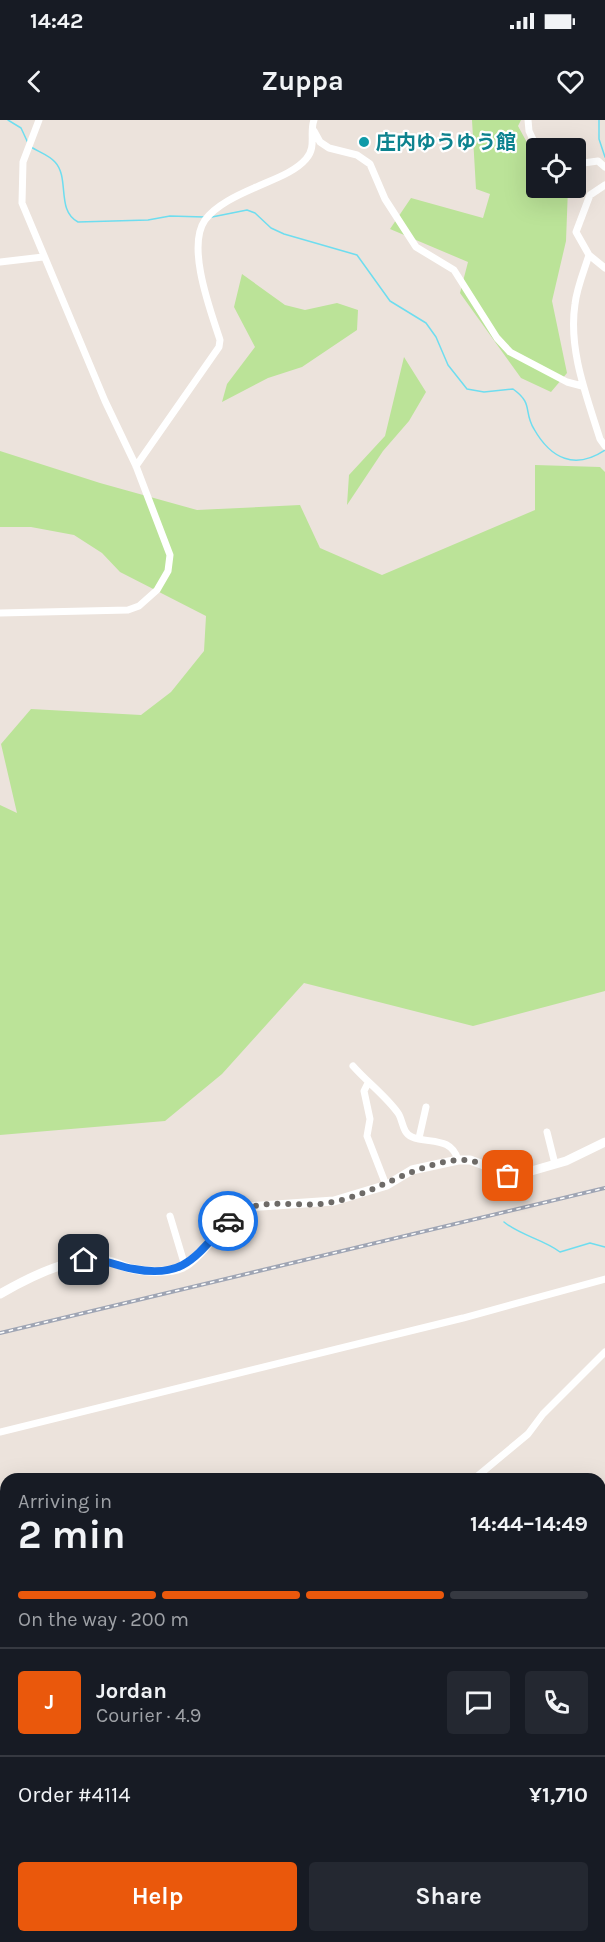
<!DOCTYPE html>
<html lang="en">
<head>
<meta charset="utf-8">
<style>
	:root { --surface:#171b24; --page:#242831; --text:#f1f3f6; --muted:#9ea1a6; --line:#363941; --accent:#ea580c }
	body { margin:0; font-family:Karla,"Noto Sans JP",sans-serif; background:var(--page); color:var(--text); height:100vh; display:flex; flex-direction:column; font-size:22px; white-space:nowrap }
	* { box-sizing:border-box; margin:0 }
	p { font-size:20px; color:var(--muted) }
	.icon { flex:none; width:33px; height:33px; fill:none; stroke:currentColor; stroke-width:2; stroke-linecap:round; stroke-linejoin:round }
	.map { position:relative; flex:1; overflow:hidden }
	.side { position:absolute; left:0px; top:1353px; width:606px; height:470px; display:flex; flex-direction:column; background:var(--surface); border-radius:18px 18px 0 0; box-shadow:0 6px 24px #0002 }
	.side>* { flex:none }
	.tools { position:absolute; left:526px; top:18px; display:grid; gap:12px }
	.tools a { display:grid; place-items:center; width:60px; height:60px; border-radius:6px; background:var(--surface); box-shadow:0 6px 24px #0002; font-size:30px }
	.pin { position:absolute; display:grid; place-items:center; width:51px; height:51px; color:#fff; margin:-26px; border-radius:12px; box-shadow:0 3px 9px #0006 }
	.courier { position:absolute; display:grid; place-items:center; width:60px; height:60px; margin:-30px; border:4px solid #1a73e8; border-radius:50%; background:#fff; color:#222; box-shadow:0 2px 8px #0007 }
	.headline em { font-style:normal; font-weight:700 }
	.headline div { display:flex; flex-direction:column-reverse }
	.headline { display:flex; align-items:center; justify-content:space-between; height:102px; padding:0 18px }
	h1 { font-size:39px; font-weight:700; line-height:45px }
	.bar { display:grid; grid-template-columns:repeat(4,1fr); gap:9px 6px; align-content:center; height:72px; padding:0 18px }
	.bar i { height:8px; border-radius:4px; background:var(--line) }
	.bar .current { background:var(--accent) }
	.bar p { grid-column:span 4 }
	.line { display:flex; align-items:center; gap:15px; padding:0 18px; border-top:2px solid var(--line) }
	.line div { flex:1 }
	.round { display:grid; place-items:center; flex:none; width:63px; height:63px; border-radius:6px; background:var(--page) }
	.cta { display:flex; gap:12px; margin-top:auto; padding:12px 18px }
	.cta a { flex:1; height:69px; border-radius:6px; background:var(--accent); color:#fff; font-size:24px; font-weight:700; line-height:69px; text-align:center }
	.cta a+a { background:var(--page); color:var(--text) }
	.status { display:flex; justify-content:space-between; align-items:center; height:42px; padding:0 30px; background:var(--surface); direction:ltr }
	.status svg { height:16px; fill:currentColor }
	header { display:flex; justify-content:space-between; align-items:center; height:78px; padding:0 18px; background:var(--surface); font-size:27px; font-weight:700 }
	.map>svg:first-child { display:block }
	.green { fill:#bbe398 }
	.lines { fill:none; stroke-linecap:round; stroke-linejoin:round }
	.stream { stroke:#6eddef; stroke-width:1.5 }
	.street { stroke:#fff; stroke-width:7 }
	.secondary { stroke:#fff; stroke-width:9 }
	.highway { stroke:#f85; stroke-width:12 }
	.rail-casing { stroke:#9fa5b4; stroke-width:4 }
	.rail { stroke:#fff; stroke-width:1.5; stroke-dasharray:4.5; stroke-linecap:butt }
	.done { stroke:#6e6b68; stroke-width:6; stroke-dasharray:0 10.8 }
	.route { stroke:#1a73e8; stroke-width:8 }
	.culture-dot { fill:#0f9aa8; stroke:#fff; stroke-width:2 }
	.labels { text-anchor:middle; stroke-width:4.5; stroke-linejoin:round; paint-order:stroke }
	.culture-label { font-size:20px; font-weight:bold; fill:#0d838f; stroke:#fff; text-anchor:start }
</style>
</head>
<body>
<div class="status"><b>14:42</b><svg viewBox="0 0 49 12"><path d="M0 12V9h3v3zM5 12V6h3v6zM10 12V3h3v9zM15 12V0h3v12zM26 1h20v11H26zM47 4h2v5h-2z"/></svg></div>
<header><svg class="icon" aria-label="back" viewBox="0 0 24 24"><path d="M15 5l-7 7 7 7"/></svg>Zuppa<svg class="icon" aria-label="heart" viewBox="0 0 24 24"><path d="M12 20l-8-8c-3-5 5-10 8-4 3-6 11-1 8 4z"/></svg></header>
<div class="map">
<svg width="605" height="1822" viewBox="0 0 605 1822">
	<rect width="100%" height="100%" fill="#ece3dc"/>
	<!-- green -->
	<path class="green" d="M472,0H521L518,6L537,41V68H568L566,121L552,181L567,253L551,272L521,258L460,173L468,142L390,109L411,78L483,98L490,74L476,69Z
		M242,154L285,185L305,190L337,183L358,190L357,210L302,247L268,258L222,282L227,264L255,227L234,187Z
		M404,237L426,272L409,301L383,331L347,385L349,355L385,316Z
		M0,331L100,363L197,390L300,385L320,428L382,455L535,390V345L600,347L605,352V871L473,906L304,863L222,954L165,1001L0,1015V685L17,693L1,624L31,589L141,595L171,572L204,531L206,496L120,452L102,433L74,415L31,407H0Z
		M230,1816H314V1817L312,1822H210Z"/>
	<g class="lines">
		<!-- stream -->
		<path class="stream" d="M8,0L21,8L28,23
			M599,0V19L605,37
			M31,27C39,32 49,35 55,42C70,58 56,91 78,102L148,100L170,96L204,97
			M212,97L247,90L255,93L271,108L284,114L357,135L390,181L426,203L436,217L448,245L467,269L484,272L513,269C534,284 523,291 534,309C551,339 575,350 605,330
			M504,1102C521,1116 543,1119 560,1132L590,1123L605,1127"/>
		<!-- street -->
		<path class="street" d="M528,0L529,11L537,28
			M314,11L320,22L329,28L357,35L370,44L385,79L416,127L454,150L497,218L510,232L567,262L582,266
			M576,44L598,41L605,47
			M605,65L590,75L576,112L589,135L605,148
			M589,135C584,151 577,167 575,184C568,230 587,277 600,319L605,326
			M0,142L43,137
			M136,346L219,227L220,220C211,192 186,127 205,100C216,85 238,75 254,68C271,60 294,53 306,39C317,27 309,13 314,0
			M0,493L128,490L139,486L157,470L168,451L170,435L136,346L105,281L22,83L23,42L39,0
			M353,946C367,962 386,976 398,993C403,1000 402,1013 412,1017C429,1024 451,1016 458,1040
			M368,963L364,971L370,999L367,1016L386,1065
			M547,1012L555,1044
			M419,1018L426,987
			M170,1096L185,1146
			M64,1125L78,1122L79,1131L85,1140
			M0,1312L463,1198L605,1159
			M474,1359L528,1314L543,1294L605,1232
			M600,1482L605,1480
			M0,1487H6
			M0,1597L6,1601
			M600,1655L605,1653
			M600,1765L605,1770
			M505,1816L507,1822
			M379,1822L382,1816"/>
		<!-- secondary -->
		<path class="secondary" d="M0,1174C26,1159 67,1138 98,1139C111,1139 121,1147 133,1149C147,1152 169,1153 183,1147C200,1139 224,1101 246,1087L334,1081L387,1065L412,1050L458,1040H470L514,1056L566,1041L605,1022
			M600,1759L605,1755
			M523,1822L530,1816"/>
		<!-- highway -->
		<path class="highway" d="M600,1558H605
			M0,1700L6,1699"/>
		<!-- rail casing -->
		<g class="rail-casing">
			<path id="rail" d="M0,1213L605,1068"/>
		</g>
		<!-- rail -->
		<use href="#rail" class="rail"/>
	</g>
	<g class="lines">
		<!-- done -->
		<path class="done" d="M228,1101C252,1075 289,1087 320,1084C371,1079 410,1043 460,1040C477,1039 493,1049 508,1056"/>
		<!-- route -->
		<path class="route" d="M84,1140C106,1138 114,1146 134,1149C186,1159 197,1134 228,1101"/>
	</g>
	<!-- markers -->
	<circle class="culture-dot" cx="364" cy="22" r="6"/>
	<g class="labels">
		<!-- culture labels -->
		<g class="culture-label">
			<text x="376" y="29">庄内ゆうゆう館</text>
		</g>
	</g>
</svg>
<div class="tools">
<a><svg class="icon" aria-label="locate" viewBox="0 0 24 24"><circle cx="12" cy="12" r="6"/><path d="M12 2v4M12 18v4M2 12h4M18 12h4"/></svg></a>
</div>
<div class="pin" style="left:508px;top:1056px;background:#ea580c"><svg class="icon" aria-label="bag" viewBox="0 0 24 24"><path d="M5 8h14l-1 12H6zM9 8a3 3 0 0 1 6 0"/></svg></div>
<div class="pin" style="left:84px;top:1140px;background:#1f2937"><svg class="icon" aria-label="home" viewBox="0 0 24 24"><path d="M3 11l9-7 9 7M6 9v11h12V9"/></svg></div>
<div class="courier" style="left:228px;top:1101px"><svg class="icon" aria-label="car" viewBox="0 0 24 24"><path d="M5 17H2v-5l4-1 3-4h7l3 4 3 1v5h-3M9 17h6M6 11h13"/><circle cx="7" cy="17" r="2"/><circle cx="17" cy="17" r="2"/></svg></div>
<section class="side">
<div class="headline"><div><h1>2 min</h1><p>Arriving in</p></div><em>14:44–14:49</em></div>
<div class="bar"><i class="current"></i><i class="current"></i><i class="current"></i><i></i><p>On the way · 200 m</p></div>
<div class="line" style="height:108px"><b class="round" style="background:var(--accent);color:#fff">J</b><div><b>Jordan</b><p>Courier · 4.9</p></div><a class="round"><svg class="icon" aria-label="chat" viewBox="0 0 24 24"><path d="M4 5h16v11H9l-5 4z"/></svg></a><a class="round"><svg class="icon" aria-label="phone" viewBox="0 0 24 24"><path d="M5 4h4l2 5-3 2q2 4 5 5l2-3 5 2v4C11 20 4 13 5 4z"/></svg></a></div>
<div class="line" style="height:78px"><div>Order #4114</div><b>¥1,710</b></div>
<div class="cta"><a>Help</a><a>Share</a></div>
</section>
</div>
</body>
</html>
